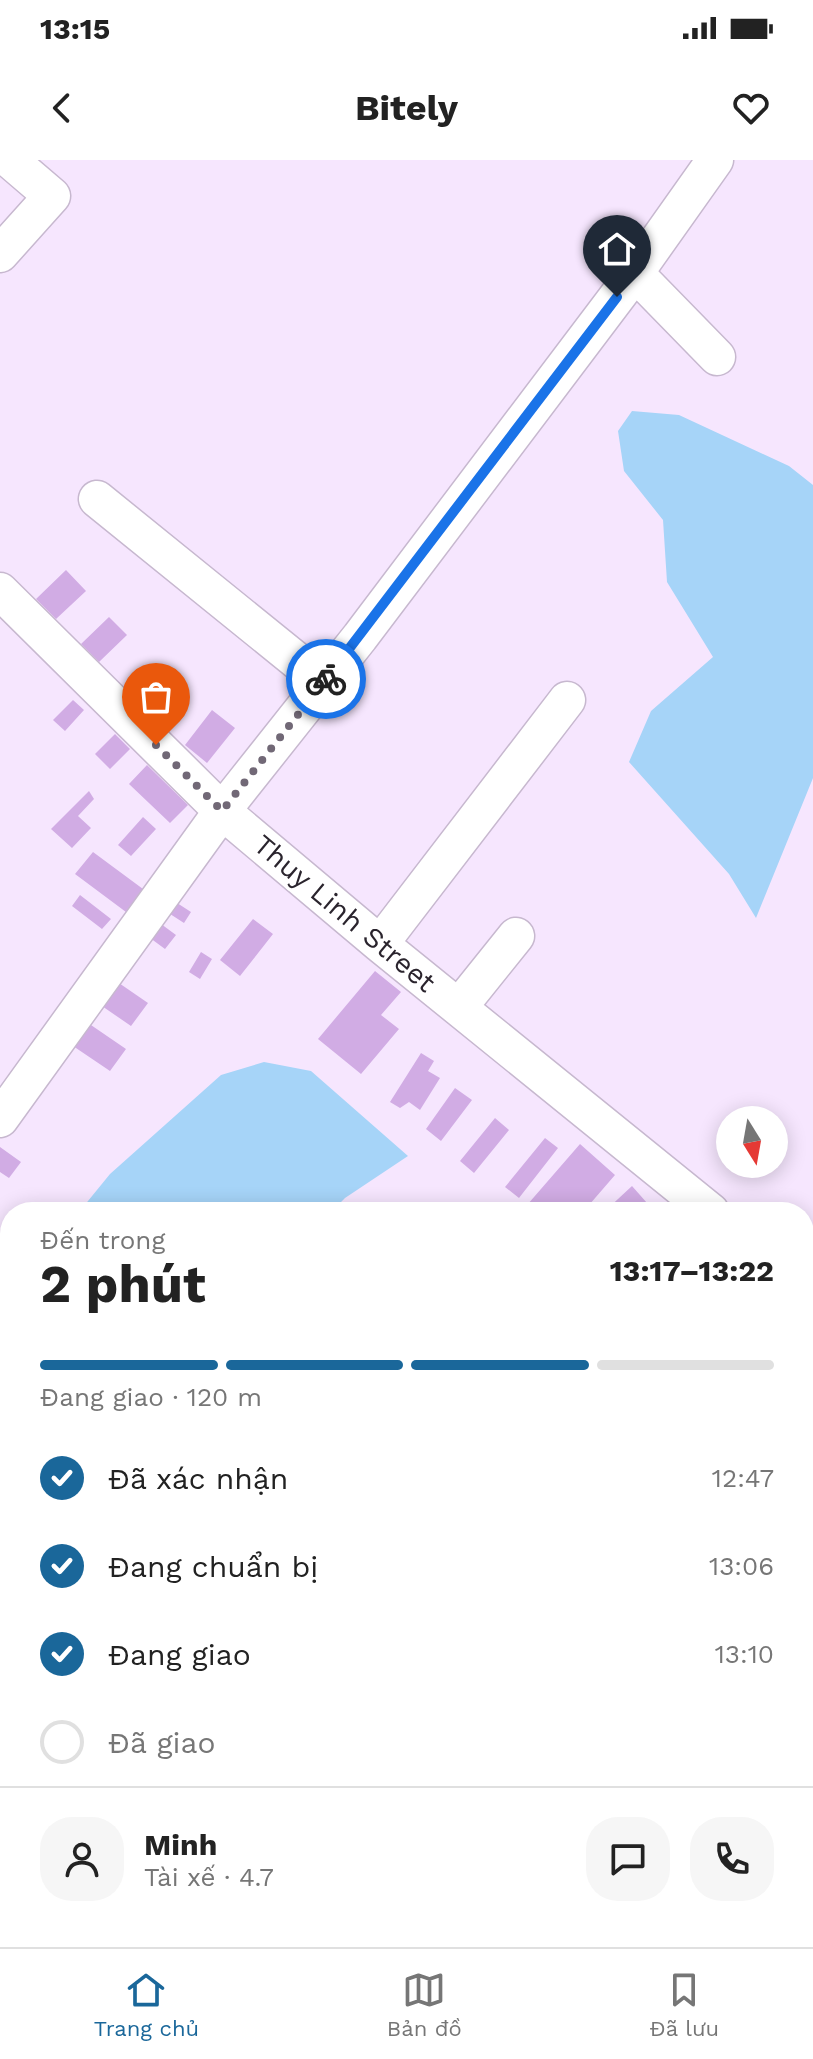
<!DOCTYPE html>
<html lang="vi">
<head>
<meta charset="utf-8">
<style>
	:root { --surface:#fff; --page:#f6f6f6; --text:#222; --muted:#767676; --line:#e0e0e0; --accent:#1a679a }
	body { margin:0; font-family:"Work Sans",sans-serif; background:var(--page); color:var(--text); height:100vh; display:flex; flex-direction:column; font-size:30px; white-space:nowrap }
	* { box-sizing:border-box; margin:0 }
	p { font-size:26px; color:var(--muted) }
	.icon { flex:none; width:44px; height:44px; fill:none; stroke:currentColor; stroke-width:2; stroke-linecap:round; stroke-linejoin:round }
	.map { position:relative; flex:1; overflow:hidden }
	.drawer { position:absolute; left:0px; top:1042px; width:814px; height:746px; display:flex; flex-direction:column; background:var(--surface); border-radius:32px 32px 0 0; box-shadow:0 4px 20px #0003 }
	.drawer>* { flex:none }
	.needle { width:52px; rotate:169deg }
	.fabs { position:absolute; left:716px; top:946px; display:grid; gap:16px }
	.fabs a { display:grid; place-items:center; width:72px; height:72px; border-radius:50%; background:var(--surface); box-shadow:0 4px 20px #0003; font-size:40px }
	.pin { position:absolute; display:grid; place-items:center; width:68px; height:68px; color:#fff; margin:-82px -34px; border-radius:50% 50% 50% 0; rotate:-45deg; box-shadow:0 0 8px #0007 }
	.pin .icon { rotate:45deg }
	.courier { position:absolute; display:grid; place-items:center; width:80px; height:80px; margin:-40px; border:6px solid #1a73e8; border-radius:50%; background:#fff; color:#222; box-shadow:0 2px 10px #0007 }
	.head em { font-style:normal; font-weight:700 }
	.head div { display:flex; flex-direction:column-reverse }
	.head { display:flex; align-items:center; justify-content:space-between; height:136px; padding:0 40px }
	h1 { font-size:52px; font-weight:700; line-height:60px }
	.bar { display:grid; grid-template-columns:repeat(4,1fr); gap:12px 8px; align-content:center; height:96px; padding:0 40px }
	.bar i { height:10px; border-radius:6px; background:var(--line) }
	.bar .selected { background:var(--accent) }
	.bar p { grid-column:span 4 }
	.line { display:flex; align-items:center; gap:20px; padding:0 40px; border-top:2px solid var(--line) }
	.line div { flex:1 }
	.round { display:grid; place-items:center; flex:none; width:84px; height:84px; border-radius:32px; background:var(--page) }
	ol { padding:0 40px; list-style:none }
	li { display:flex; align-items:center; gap:24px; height:88px }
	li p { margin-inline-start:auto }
	li .icon { padding:8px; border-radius:50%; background:var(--accent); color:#fff; stroke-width:4 }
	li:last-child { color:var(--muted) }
	li i { width:44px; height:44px; border:4px solid var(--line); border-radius:50% }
	.status { display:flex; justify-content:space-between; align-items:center; height:56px; padding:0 40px; background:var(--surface); direction:ltr }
	.status svg { height:22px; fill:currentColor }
	header { display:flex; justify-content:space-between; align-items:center; height:104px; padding:0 40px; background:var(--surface); font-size:36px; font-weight:700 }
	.tabs { display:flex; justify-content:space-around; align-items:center; height:112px; border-top:2px solid var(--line); background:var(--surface); font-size:22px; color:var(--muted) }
	.tabs a { display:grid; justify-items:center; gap:4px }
	.tabs .selected { color:var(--accent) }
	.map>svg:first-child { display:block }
	.water { fill:#a6d4f8 }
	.building { fill:#d1ace4 }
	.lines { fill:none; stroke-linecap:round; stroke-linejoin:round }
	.minor-casing { stroke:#c7b8cf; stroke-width:39 }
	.major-casing { stroke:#986224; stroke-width:47 }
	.minor { stroke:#fff; stroke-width:36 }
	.major { stroke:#e5b579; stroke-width:44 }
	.done { stroke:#716876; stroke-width:8; stroke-dasharray:0 14.4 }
	.route { stroke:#1a73e8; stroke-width:10 }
	.labels { text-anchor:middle; stroke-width:6; stroke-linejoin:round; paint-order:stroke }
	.street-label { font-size:28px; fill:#2a242d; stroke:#fff }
</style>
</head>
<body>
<div class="status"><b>13:15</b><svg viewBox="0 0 49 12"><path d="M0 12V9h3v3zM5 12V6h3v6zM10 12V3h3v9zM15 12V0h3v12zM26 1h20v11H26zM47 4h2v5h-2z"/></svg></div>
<header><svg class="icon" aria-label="back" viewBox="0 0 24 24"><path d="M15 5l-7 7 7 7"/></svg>Bitely<svg class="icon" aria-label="heart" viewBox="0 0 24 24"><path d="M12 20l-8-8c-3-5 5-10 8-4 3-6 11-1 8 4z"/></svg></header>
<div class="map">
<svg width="813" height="1787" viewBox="0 0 813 1787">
	<rect width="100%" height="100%" fill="#f6e6fe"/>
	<!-- water -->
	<path class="water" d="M632,251L679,255L789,306L813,325V618L756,758L729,714L629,602L651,551L713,497L667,422L663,360L624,311L618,271Z
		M264,902L311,911L408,996L345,1038L331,1052H79L110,1014L221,915Z
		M10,1138V1309L0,1303V1150Z"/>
	<!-- building -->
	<path class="building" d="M66,410L86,431L56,459L36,439Z
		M109,457L127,475L99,502L81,484Z
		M73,540L84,550L65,571L53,560Z
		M212,550L235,568L207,603L185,585Z
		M115,574L130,589L110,609L95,594Z
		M147,605L188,645L170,663L129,624Z
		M89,631L94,639L78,656L91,668L72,688L51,669Z
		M143,657L156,669L131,696L118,685Z
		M93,692L143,729L126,752L75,714Z
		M80,735L111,759L102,769L72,746Z
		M174,741L191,752L184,763L167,752Z
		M253,759L273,774L240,816L220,800Z
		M157,761L176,775L165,789L146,775Z
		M201,792L212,799L200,819L189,812Z
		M375,811L401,832L381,855L399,869L361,914L318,879Z
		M116,821L148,843L131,866L99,844Z
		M88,863L126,889L110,911L73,886Z
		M421,893L434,901L428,911L440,918L420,950L409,942L400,948L390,942Z
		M455,928L472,940L441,981L426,969Z
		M495,958L509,970L474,1013L460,1001Z
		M545,978L558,988L519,1038L505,1027Z
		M580,984L615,1015L583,1052H521Z
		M0,987L21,1002L9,1018L0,1012Z
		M632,1026L655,1052H604Z"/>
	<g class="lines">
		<!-- minor casing -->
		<g class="minor-casing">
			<path id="minor" d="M0,94L52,36L10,0
				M635,113L717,197
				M97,339L323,522
				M0,431L222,651L380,784L711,1052
				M380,784L567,540
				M459,847L516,776
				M0,959L222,651L360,477L635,113L715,0
				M804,1143L813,1115
				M804,1348L813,1338
				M0,1361L10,1368
				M0,1592L10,1598
				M804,1774L813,1764
				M96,1787L100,1778
				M225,1787L230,1778"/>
		</g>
		<!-- major casing -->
		<g class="major-casing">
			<path id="major" d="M804,1254L813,1235
				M148,1787L153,1778"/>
		</g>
		<!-- minor -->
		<use href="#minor" class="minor"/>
		<!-- major -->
		<use href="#major" class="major"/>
	</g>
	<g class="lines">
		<!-- done -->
		<path class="done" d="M156,585L222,651L326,519"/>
		<!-- route -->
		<path class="route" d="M326,519L617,137"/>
	</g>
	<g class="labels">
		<!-- street labels -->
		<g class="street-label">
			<text transform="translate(345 753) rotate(40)" y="10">Thuy Linh Street</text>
		</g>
	</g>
</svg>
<div class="fabs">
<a><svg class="needle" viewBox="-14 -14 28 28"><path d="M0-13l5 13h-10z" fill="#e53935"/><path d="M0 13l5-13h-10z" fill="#767676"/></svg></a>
</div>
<div class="pin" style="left:156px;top:585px;background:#ea580c"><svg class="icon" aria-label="bag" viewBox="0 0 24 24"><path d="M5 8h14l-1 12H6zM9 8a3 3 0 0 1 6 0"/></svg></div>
<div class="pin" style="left:617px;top:137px;background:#1f2937"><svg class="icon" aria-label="home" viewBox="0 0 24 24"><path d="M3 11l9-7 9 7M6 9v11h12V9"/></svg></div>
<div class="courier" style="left:326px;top:519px"><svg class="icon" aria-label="bike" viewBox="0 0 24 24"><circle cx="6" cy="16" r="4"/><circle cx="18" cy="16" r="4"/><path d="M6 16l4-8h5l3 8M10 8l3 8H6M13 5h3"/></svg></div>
<section class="drawer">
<div class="head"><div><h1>2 phút</h1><p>Đến trong</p></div><em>13:17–13:22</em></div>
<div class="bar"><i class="selected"></i><i class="selected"></i><i class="selected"></i><i></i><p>Đang giao · 120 m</p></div>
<ol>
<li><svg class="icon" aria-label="check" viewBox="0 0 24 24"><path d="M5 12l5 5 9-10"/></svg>Đã xác nhận<p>12:47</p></li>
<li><svg class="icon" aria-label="check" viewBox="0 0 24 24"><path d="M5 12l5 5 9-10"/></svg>Đang chuẩn bị<p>13:06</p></li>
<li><svg class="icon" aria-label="check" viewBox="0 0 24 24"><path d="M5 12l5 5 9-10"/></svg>Đang giao<p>13:10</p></li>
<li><i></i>Đã giao</li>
</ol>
<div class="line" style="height:144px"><a class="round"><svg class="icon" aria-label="person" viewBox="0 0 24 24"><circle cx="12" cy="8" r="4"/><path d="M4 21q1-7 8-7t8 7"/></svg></a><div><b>Minh</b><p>Tài xế · 4.7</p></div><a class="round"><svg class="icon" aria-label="chat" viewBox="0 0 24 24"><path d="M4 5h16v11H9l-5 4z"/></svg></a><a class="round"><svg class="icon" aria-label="phone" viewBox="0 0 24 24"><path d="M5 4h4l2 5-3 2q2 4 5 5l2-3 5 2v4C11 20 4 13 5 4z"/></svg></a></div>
</section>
</div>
<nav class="tabs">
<a class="selected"><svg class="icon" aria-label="home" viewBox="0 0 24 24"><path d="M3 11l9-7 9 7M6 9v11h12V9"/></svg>Trang chủ</a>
<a><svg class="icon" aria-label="map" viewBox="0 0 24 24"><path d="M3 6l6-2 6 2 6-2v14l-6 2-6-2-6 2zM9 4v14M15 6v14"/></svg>Bản đồ</a>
<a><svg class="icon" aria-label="saved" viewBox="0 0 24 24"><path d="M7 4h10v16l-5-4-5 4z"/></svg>Đã lưu</a>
</nav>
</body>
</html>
